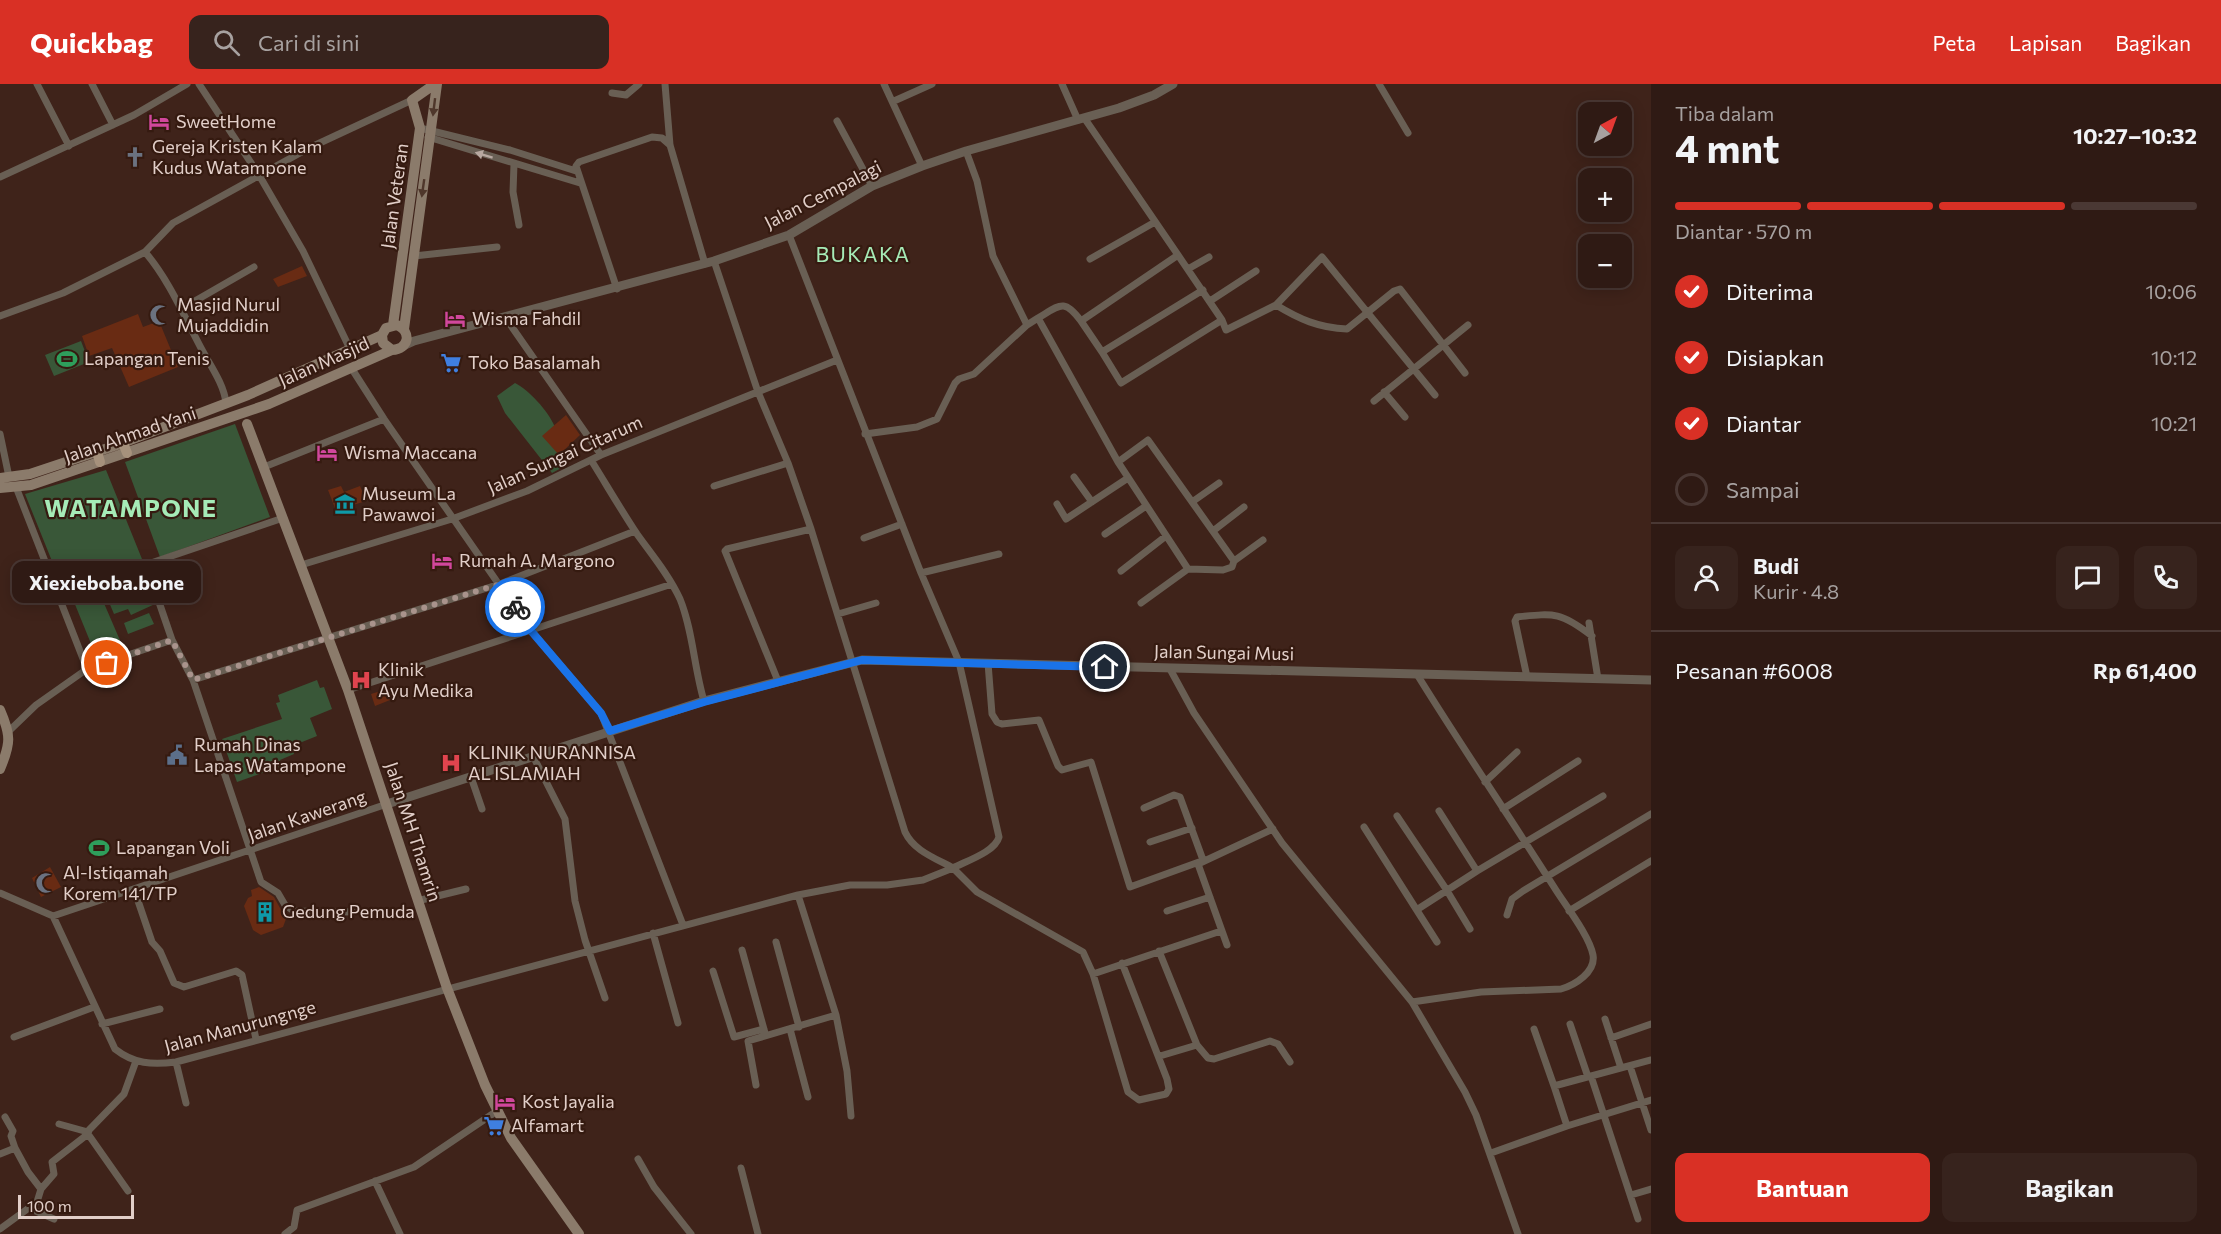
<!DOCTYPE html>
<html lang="id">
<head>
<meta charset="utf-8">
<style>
	:root { --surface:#2f1a14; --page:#37231d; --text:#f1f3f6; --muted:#a7a1a0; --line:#4a3834; --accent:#d93025 }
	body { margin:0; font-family:Commissioner,sans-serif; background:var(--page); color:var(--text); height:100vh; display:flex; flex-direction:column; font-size:22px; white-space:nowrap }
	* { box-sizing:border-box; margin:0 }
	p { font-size:20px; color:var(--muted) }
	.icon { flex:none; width:33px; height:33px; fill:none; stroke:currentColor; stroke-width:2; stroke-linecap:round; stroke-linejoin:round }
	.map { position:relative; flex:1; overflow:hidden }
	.side { display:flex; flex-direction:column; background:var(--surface); width:570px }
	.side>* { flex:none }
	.needle { width:39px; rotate:41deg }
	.controls { position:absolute; left:1578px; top:18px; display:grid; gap:12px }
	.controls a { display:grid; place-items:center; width:54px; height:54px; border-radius:12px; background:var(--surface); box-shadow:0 3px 15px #0003,0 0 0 2px var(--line); font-size:30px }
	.scale { position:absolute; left:18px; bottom:15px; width:116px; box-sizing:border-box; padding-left:6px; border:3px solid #e2cfc9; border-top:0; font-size:16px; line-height:21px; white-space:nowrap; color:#e2cfc9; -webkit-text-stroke:4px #351a10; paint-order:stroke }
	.pin { position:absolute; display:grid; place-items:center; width:51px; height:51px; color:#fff; margin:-26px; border:3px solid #fff; border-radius:50%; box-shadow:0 2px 6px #0007 }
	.courier { position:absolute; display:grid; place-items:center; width:60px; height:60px; margin:-30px; border:4px solid #1a73e8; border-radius:50%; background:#fff; color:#222; box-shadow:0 2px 8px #0007 }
	.bubble { position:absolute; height:42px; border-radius:12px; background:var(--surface); box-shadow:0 3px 15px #0003,0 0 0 2px var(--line); font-size:20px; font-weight:700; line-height:42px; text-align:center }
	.overview em { font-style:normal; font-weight:700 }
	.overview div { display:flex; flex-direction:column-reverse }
	.overview { display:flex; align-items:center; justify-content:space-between; height:102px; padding:0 24px }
	h1 { font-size:39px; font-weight:700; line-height:45px }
	.bar { display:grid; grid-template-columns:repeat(4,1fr); gap:9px 6px; align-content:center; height:72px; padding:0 24px }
	.bar i { height:8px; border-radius:4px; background:var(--line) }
	.bar .on { background:var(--accent) }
	.bar p { grid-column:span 4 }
	.line { display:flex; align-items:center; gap:15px; padding:0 24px; border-top:2px solid var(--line) }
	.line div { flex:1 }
	.round { display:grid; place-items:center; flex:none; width:63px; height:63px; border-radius:12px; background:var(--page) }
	ol { padding:0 24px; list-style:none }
	li { display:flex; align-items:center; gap:18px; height:66px }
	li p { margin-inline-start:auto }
	li .icon { padding:6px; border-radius:50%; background:var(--accent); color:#fff; stroke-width:4 }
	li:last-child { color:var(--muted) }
	li i { width:33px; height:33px; border:3px solid var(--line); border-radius:50% }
	.action { display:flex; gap:12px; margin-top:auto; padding:12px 24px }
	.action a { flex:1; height:69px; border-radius:12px; background:var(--accent); color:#fff; font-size:24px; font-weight:700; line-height:69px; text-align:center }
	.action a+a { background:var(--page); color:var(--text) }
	header { display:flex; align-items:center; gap:36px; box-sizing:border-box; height:84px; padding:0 30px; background:var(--accent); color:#fff }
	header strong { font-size:28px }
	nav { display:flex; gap:33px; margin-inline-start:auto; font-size:21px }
	.search { width:420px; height:54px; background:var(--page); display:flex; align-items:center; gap:15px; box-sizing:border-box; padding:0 21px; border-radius:12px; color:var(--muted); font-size:22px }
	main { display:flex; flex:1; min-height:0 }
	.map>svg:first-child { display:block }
	.green { fill:#395738 }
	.building { fill:#692b13 }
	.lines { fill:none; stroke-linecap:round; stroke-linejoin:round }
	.minor { stroke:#695f54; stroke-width:7 }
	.tertiary { stroke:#695f54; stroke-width:9 }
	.secondary { stroke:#8b7b6b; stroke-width:10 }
	.primary { stroke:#a6917c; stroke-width:10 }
	.oneway { fill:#4f372b }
	.oneway2 { fill:#b8a8a0 }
	.done { stroke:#a9938c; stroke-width:6; stroke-dasharray:0 10.8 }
	.route { stroke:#1a73e8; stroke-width:8 }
	.labels { text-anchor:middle; stroke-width:4.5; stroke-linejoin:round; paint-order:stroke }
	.poi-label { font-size:18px; fill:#e2cfc9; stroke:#351a10; text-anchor:start }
	.street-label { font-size:18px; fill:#e2cfc9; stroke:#351a10 }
	.quarter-label { font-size:21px; letter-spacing:1.5px; fill:#a6ebb7; stroke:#351a10 }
	.district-label { font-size:24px; font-weight:bold; letter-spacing:1.5px; fill:#a6ebb7; stroke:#351a10 }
</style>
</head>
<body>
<header>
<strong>Quickbag</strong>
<div class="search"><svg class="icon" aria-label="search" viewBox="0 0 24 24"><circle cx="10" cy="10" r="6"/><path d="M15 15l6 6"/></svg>Cari di sini</div>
<nav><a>Peta</a><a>Lapisan</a><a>Bagikan</a></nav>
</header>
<main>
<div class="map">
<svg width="1651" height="1150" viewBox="0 0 1651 1150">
	<rect width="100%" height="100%" fill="#3f231a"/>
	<!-- green -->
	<path class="green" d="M81,257L89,278L54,292L45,271Z
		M515,299C529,306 548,327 554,341C561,357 554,364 567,381L552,389L505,329L497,312Z
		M235,340L270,433L160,473L125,378Z
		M106,386L142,475L62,502L25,410Z
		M143,488L155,520L131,531L128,525L114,530L103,504Z
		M97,503L122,561L96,572L72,513Z
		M149,529L154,540L128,550L124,539Z
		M317,596L320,604L324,603L332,625L310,634L317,652L292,662L294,670L280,676L282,682L237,698L222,655L282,635L276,619L280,618L278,611Z"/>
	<!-- building -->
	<path class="building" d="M302,182L307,192L278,203L273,195Z
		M138,230L143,243L159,237L178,283L129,303L112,264L89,272L82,252Z
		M566,331L580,351L559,371L542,352Z
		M341,402L344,408L360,402L366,417L347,423L349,427L338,432L328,406Z
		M387,605L390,616L375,622L371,610Z
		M50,783L61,803L41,813L32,794Z
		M259,803L274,813L286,835L283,843L261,851L253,846L244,822L248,814L252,812L251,806Z"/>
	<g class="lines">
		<!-- minor -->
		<path class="minor" d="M37,0L69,62
			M92,0L113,41
			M199,0L259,91L303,167L350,265
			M665,0L670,61L705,180
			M884,0L922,82
			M1062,0L1078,36
			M1379,0L1408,49
			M612,9L626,11L639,0
			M894,17L932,0
			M1085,35L1178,171L1081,237L1102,268
			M837,37L872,102
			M420,44L510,66L576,87
			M428,53L580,99
			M514,80L513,108L519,141
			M0,93L134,31L187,0
			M145,168C169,196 184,232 201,264C210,281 224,300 226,319
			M1178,171L1222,236L1121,299L1102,268L1203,206
			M414,172L497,163
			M1090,175L1155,138
			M714,177L758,308L788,379L811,445L905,748C914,767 935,774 953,784C966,777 995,768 999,753L959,578L921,489L789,151
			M1188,185L1209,173
			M617,205L576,82L579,78L652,53L662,54L670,61
			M1210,217L1256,187
			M1276,221C1299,235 1319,244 1347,245L1394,207L1400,205L1465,289
			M181,225L254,183
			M0,232L63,209L145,168L173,139L309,64L412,16
			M505,233L601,371
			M1038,234C1060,221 1064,214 1081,237
			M1222,236L1226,246L1276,221L1322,173L1435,311
			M1027,241L1038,234L1118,378L1188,485
			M352,285L384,335L532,548L601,629L683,841
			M1384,308L1405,333
			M1374,317L1468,241
			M0,350L9,393
			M865,350L917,343L937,335L955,299L959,295L974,290L1027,241L993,172L977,97L966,67
			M591,376C606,400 621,426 637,450C652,471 669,491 680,515C693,547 694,584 704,617
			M1118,378L1148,356L1234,477L1232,483L1223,486L1188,485L1141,519
			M264,383L384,335
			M1074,393L1092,418
			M714,402L788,379
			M16,403L87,585
			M1192,418L1219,399
			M1057,420L1066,435L1128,394
			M283,434L151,479L148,486L172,556L193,596L261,798L278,809L285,821L294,827L353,828
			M1213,447L1244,423
			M1105,450L1146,422
			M864,454L902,440
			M1234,477L1263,456
			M301,481L452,435L527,407L601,371L837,276
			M1121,487L1166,452
			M921,489L999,470
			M838,530L876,519
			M1589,539L1598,595
			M988,579L992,630L997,638L1002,640L1039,636L1058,682L1062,686L1091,678L1130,803L1199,778
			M1170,585L1194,629L1282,759L1412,918L1465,1008L1476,1031L1518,1150
			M1527,593L1515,537L1517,533C1555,529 1561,528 1592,552
			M193,596L500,500L635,447
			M778,597L725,467L727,465L811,445
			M348,606L672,500
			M9,647L36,621L87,585L172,556
			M533,672L565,735L575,817L585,856L605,914
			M471,693L482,725
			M1485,698L1517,668
			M1144,724L1174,711L1180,713L1203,776
			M1503,725L1578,677
			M1439,727L1477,787L1603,712
			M1397,732L1446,805L1470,845
			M1364,743L1437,858
			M1150,758L1192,744
			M134,805L152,858L160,867L174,899L184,903L236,887L242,891L256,955
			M0,809L53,832L387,720
			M798,811L836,931L847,987L851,1032
			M417,817L466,805
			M1418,825L1477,787
			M1167,827L1210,813
			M1569,827L1651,777
			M1507,831L1512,815L1523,807L1651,730
			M53,832L115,965C134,980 152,981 176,978L798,811L850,801H887L923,796L953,784L977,808L1083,868L1093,890L1221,847
			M653,849L678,939
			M776,858L799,943
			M1227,861L1198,780L1273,745
			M742,866L765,949
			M1159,867L1197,961L1208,974L1214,975L1270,957L1278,960L1290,978
			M713,887L734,953L764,945
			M1093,890L1128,1008L1139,1016L1166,1010L1169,1005L1167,995L1122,879
			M1412,918L1481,908L1561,905C1575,901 1596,888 1593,871C1589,851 1565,821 1554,803C1509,732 1462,663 1418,592
			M1605,935L1621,984
			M102,940L160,925
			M1570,940L1588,993
			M790,945L808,1013
			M1534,945L1554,1002
			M14,953L94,923
			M1611,954L1651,940
			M1160,972L1197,961
			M176,978L186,1019
			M1630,982L1651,1046
			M1591,992L1638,1135
			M756,1001L748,957L836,931
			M5,1033L13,1047L11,1052L15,1064
			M59,1040L88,1048
			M1567,1042L1554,1002L1651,976
			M1491,1069L1567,1042L1651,1016
			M0,1070L15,1064L28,1088L41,1105
			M638,1075L654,1103L691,1150
			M741,1084L758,1150
			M375,1097L400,1150
			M128,1107L88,1050L89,1046L124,1010L136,977
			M1631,1111L1651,1105
			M29,1124L54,1135
			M0,1145L37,1118L41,1105L54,1090L52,1078L88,1050
			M285,1150L294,1143L297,1126L414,1083L497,1027"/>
		<!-- tertiary -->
		<path class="tertiary" d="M403,262L414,257L714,177L789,151L872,102L922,82L966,67L1119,24L1154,11L1173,0
			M387,720L704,617L862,576L1651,596"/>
		<!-- secondary -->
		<path class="secondary" d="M393,241L420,44L412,16L435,0
			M404,245L437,0
			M247,340L348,606L447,904L485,1001L511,1054L579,1150
			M0,394L30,390L117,361L248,311L382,251
			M0,404L31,401L269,320L392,266C409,265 412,248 397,241L386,244L382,251L383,259L392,266
			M0,626C11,651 11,659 0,685"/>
		<!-- primary -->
		<path class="primary" d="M123,359L127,369
			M97,368L100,378"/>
	</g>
	<!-- one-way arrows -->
	<defs><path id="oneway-solid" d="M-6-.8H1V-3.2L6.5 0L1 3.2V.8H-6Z" transform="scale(1.5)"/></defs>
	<g class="oneway">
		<use href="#oneway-solid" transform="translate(434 23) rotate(97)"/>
		<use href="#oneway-solid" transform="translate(423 104) rotate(98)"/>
	</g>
	<use class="oneway2" href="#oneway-solid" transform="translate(484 71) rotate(-163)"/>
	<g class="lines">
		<!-- done -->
		<path class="done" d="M107,579L172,556L193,596L500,500L515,523"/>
		<!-- route -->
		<path class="route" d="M515,523L532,548L601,629L610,647L704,618L862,576L1105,583"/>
	</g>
	<!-- icons -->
	<defs>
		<g id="hotel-bare" transform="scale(1.62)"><path d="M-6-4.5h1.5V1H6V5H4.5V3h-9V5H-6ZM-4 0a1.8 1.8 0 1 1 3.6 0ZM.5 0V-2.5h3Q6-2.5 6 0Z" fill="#d1479c" stroke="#351a10" stroke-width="2.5" paint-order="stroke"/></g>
		<g id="church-bare" transform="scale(1.62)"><path d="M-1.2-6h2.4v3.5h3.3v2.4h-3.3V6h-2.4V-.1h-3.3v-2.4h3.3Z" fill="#6b7280" stroke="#351a10" stroke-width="2.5" paint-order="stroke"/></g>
		<g id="mosque-bare" transform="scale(1.62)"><path d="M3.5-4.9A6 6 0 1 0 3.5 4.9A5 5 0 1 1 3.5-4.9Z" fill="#6b7280" stroke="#351a10" stroke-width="2.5" paint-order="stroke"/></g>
		<g id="stadium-bare" transform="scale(1.62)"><path d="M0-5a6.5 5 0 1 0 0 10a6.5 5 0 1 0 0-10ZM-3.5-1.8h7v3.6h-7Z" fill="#2e9e5b" stroke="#351a10" stroke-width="2.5" paint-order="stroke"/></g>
		<g id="supermarket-bare" transform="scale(1.62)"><path d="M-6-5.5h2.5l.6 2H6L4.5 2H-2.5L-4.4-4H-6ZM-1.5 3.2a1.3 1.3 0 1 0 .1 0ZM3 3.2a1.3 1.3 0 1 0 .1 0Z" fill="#3f7fe0" stroke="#351a10" stroke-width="2.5" paint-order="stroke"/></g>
		<g id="museum-bare" transform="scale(1.62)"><path d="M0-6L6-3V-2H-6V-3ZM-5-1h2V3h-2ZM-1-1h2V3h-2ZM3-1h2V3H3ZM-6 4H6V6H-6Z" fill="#0f9aa8" stroke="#351a10" stroke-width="2.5" paint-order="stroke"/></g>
		<g id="hospital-bare" transform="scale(1.62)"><path d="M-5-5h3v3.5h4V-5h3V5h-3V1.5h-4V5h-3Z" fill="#e0444e" stroke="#351a10" stroke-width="2.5" paint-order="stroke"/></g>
		<g id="civic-bare" transform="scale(1.62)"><path d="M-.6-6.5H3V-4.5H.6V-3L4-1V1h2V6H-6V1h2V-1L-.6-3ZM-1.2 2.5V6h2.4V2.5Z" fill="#5c6f8a" stroke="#351a10" stroke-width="2.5" paint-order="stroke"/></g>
		<g id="building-bare" transform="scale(1.62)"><path d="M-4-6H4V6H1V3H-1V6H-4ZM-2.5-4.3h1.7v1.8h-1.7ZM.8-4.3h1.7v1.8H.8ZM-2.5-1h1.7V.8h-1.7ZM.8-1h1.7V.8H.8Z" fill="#0f9aa8" stroke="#351a10" stroke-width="2.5" paint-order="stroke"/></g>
	</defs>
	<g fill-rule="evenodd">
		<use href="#hotel-bare" x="159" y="38"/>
		<use href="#church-bare" x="135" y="73"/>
		<use href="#mosque-bare" x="160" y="231"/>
		<use href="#hotel-bare" x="455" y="235"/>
		<use href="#stadium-bare" x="67" y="275"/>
		<use href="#supermarket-bare" x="451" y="279"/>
		<use href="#hotel-bare" x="327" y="369"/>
		<use href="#museum-bare" x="345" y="420"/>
		<use href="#hotel-bare" x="442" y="477"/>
		<use href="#hospital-bare" x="361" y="596"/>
		<use href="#civic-bare" x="177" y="671"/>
		<use href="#hospital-bare" x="451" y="679"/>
		<use href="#stadium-bare" x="99" y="764"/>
		<use href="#mosque-bare" x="46" y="799"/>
		<use href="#building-bare" x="265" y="828"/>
		<use href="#hotel-bare" x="505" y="1018"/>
		<use href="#supermarket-bare" x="494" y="1042"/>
	</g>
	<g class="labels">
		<!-- poi labels -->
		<g class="poi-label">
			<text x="176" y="44">SweetHome</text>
			<text x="152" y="69">Gereja Kristen Kalam<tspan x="152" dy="21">Kudus Watampone</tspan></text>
			<text x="177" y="227">Masjid Nurul<tspan x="177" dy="21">Mujaddidin</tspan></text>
			<text x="472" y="241">Wisma Fahdil</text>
			<text x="84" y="281">Lapangan Tenis</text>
			<text x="468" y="285">Toko Basalamah</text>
			<text x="344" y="375">Wisma Maccana</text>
			<text x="362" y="416">Museum La<tspan x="362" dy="21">Pawawoi</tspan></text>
			<text x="459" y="483">Rumah A. Margono</text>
			<text x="378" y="592">Klinik<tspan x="378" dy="21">Ayu Medika</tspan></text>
			<text x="194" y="667">Rumah Dinas<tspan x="194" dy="21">Lapas Watampone</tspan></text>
			<text x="468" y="675">KLINIK NURANNISA<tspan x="468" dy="21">AL ISLAMIAH</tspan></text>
			<text x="116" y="770">Lapangan Voli</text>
			<text x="63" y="795">Al-Istiqamah<tspan x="63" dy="21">Korem 141/TP</tspan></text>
			<text x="282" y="834">Gedung Pemuda</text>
			<text x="522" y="1024">Kost Jayalia</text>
			<text x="511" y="1048">Alfamart</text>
		</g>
		<!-- street labels -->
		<g class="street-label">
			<text transform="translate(823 111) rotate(-27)" y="6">Jalan Cempalagi</text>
			<text transform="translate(395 112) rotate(-82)" y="6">Jalan Veteran</text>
			<text transform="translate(324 278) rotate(-24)" y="6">Jalan Masjid</text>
			<text transform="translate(130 351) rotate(-19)" y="6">Jalan Ahmad Yani</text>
			<text transform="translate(565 371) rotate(-24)" y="6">Jalan Sungai Citarum</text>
			<text transform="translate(1224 569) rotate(1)" y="6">Jalan Sungai Musi</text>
			<text transform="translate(307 732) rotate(-19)" y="6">Jalan Kawerang</text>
			<text transform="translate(413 748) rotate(72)" y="6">Jalan MH Thamrin</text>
			<text transform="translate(240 943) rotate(-15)" y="6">Jalan Manurungnge</text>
		</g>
		<!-- quarter labels -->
		<g class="quarter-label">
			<text x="863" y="178">BUKAKA</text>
		</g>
		<!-- district labels -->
		<g class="district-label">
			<text x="131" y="433">WATAMPONE</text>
		</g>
	</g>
</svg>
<div class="controls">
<a><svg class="needle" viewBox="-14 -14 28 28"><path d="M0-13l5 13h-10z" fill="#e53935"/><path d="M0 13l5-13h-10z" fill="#a7a1a0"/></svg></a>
<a>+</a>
<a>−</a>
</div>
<div class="scale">100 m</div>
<div class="pin" style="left:107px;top:579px;background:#ea580c"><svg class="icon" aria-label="bag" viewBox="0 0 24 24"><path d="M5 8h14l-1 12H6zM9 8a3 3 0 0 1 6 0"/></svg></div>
<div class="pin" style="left:1105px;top:583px;background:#1f2937"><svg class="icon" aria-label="home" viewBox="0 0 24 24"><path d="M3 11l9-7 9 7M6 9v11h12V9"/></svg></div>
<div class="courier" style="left:515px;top:523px"><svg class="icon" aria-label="bike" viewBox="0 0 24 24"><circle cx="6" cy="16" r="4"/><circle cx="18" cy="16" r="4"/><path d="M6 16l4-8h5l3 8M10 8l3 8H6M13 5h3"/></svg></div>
<div class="bubble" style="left:12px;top:477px;width:189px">Xiexieboba.bone</div>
</div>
<section class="side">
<div class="overview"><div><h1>4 mnt</h1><p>Tiba dalam</p></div><em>10:27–10:32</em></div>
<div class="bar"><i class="on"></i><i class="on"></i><i class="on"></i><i></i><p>Diantar · 570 m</p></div>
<ol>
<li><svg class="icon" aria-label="check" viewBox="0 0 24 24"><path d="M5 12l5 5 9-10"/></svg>Diterima<p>10:06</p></li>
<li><svg class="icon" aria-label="check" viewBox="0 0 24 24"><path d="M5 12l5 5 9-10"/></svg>Disiapkan<p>10:12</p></li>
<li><svg class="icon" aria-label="check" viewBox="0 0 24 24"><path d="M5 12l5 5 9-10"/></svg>Diantar<p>10:21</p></li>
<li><i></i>Sampai</li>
</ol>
<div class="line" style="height:108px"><a class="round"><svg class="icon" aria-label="person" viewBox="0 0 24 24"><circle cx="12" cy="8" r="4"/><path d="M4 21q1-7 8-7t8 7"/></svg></a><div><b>Budi</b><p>Kurir · 4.8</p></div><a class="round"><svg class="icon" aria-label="chat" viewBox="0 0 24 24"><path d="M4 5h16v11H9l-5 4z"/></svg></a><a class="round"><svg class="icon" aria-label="phone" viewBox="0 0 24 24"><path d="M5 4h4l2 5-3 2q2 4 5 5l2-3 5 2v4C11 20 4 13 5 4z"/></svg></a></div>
<div class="line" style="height:78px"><div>Pesanan #6008</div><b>Rp 61,400</b></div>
<div class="action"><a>Bantuan</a><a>Bagikan</a></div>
</section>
</main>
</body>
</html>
